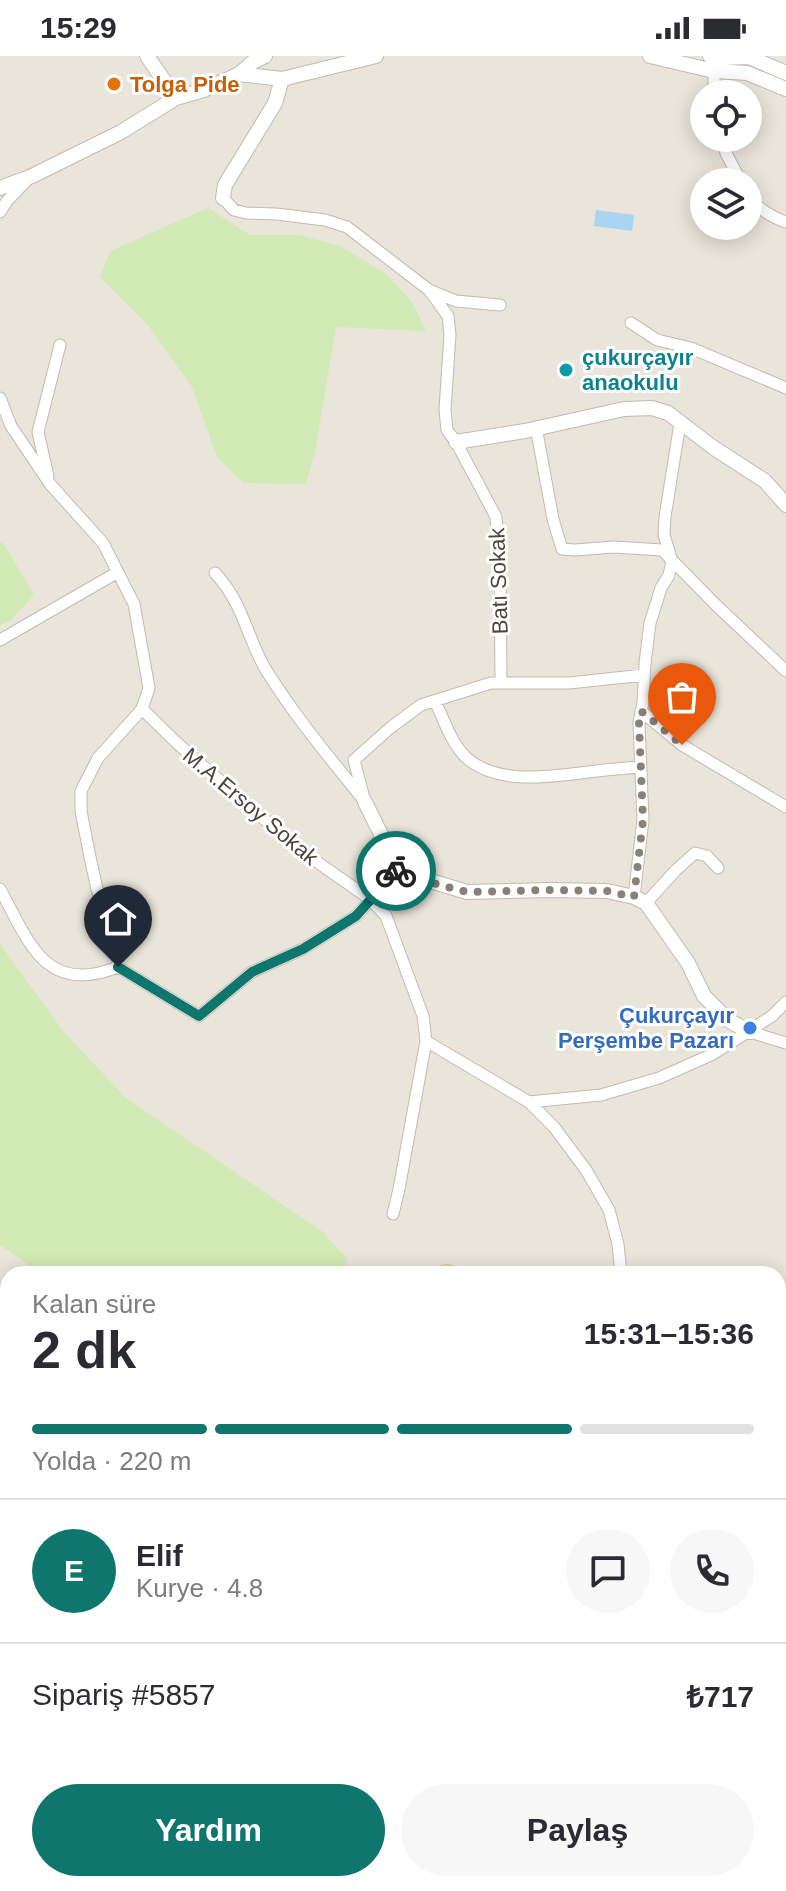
<!DOCTYPE html>
<html lang="tr">
<head>
<meta charset="utf-8">
<style>
	:root { --surface:#fff; --page:#f7f7f7; --text:#2b2b33; --muted:#7c7c81; --line:#e1e1e2; --accent:#0f766e }
	body { margin:0; font-family:Helvetica,sans-serif; background:var(--page); color:var(--text); height:100vh; display:flex; flex-direction:column; font-size:30px; white-space:nowrap }
	* { box-sizing:border-box; margin:0 }
	p { font-size:26px; color:var(--muted) }
	.icon { flex:none; width:44px; height:44px; fill:none; stroke:currentColor; stroke-width:2; stroke-linecap:round; stroke-linejoin:round }
	.map { position:relative; flex:1; overflow:hidden }
	.details { position:absolute; left:0px; top:1210px; width:786px; height:626px; display:flex; flex-direction:column; background:var(--surface); border-radius:24px 24px 0 0; box-shadow:0 4px 20px #0003 }
	.details>* { flex:none }
	.tools { position:absolute; left:690px; top:24px; display:grid; gap:16px }
	.tools a { display:grid; place-items:center; width:72px; height:72px; border-radius:50%; background:var(--surface); box-shadow:0 4px 20px #0003; font-size:40px }
	.pin { position:absolute; display:grid; place-items:center; width:68px; height:68px; color:#fff; margin:-82px -34px; border-radius:50% 50% 50% 0; rotate:-45deg; box-shadow:0 0 8px #0007 }
	.pin .icon { rotate:45deg }
	.courier { position:absolute; display:grid; place-items:center; width:80px; height:80px; margin:-40px; border:6px solid #0f766e; border-radius:50%; background:#fff; color:#222; box-shadow:0 2px 10px #0007 }
	.head em { font-style:normal; font-weight:700 }
	.head div { display:flex; flex-direction:column-reverse }
	.head { display:flex; align-items:center; justify-content:space-between; height:136px; padding:0 32px }
	h1 { font-size:52px; font-weight:700; line-height:60px }
	.bar { display:grid; grid-template-columns:repeat(4,1fr); gap:12px 8px; align-content:center; height:96px; padding:0 32px }
	.bar i { height:10px; border-radius:6px; background:var(--line) }
	.bar .selected { background:var(--accent) }
	.bar p { grid-column:span 4 }
	.line { display:flex; align-items:center; gap:20px; padding:0 32px; border-top:2px solid var(--line) }
	.line div { flex:1 }
	.round { display:grid; place-items:center; flex:none; width:84px; height:84px; border-radius:42px; background:var(--page) }
	.action { display:flex; gap:16px; margin-top:auto; padding:16px 32px }
	.action a { flex:1; height:92px; border-radius:48px; background:var(--accent); color:#fff; font-size:32px; font-weight:700; line-height:92px; text-align:center }
	.action a+a { background:var(--page); color:var(--text) }
	.status { display:flex; justify-content:space-between; align-items:center; height:56px; padding:0 40px; background:var(--surface); direction:ltr }
	.status svg { height:22px; fill:currentColor }
	.map>svg:first-child { display:block }
	.residential { fill:#eae5da; fill-rule:evenodd }
	.green { fill:#d2eab5 }
	.water { fill:#a9d4f2 }
	.lines { fill:none; stroke-linecap:round; stroke-linejoin:round }
	.minor-casing { stroke:#c2bbae; stroke-width:13 }
	.tertiary-casing { stroke:#c2bbae; stroke-width:16 }
	.primary-casing { stroke:#e6c16a; stroke-width:20 }
	.minor { stroke:#fff; stroke-width:11 }
	.tertiary { stroke:#fff; stroke-width:14 }
	.primary { stroke:#ffe39c; stroke-width:18 }
	.done { stroke:#878178; stroke-width:8; stroke-dasharray:0 14.4 }
	.route { stroke:#0f766e; stroke-width:10 }
	.food-dot { fill:#e8710a; stroke:#fff; stroke-width:3 }
	.culture-dot { fill:#0f9aa8; stroke:#fff; stroke-width:3 }
	.shop-dot { fill:#3f7fe0; stroke:#fff; stroke-width:3 }
	.labels { text-anchor:middle; stroke-width:6; stroke-linejoin:round; paint-order:stroke }
	.food-label { font-size:22px; font-weight:bold; fill:#c56008; stroke:#fff; text-anchor:start }
	.culture-label { font-size:22px; font-weight:bold; fill:#0d838f; stroke:#fff; text-anchor:start }
	.street-label { font-size:22px; fill:#4b4439; stroke:#fff }
	.shop-label { font-size:22px; font-weight:bold; fill:#366cbe; stroke:#fff; text-anchor:end }
</style>
</head>
<body>
<div class="status"><b>15:29</b><svg viewBox="0 0 49 12"><path d="M0 12V9h3v3zM5 12V6h3v6zM10 12V3h3v9zM15 12V0h3v12zM26 1h20v11H26zM47 4h2v5h-2z"/></svg></div>
<div class="map">
<svg width="786" height="1835" viewBox="0 0 786 1835">
	<rect width="100%" height="100%" fill="#f6f3ec"/>
	<!-- residential -->
	<path class="residential" d="M0,0H786V1835H0ZM704,38H748V82H704ZM704,126H748V170H704ZM8,1218H778V1828H8Z"/>
	<!-- green -->
	<path class="green" d="M208,152L250,179H299L340,190L386,218L412,246L426,275L336,271L315,396L306,428L243,427L217,401L192,331L147,268L100,221L110,195Z
		M0,485L3,487L34,539L10,565L0,569Z
		M0,888L63,975L126,1042L323,1176L347,1203L344,1218H42L0,1189Z
		M778,1348H786V1422L778,1424Z
		M0,1756L8,1773V1810L0,1819Z"/>
	<!-- water -->
	<path class="water" d="M596,154L634,159L632,175L594,170Z"/>
	<g class="lines">
		<!-- minor casing -->
		<g class="minor-casing">
			<path id="minor" d="M714,15V38
				M722,82L726,97L741,126
				M748,139C755,151 773,162 786,166
				M223,142L234,154L246,157L276,158L325,164L347,171L429,234L456,245L500,249
				M0,156L7,145L28,123
				M429,234L448,260L450,279L445,353L447,374L456,386L496,461L500,509L501,627
				M631,267L657,284L691,292L786,332
				M0,342L11,370L50,428L103,487L134,548L149,632L142,653L98,702L81,735V755L90,801L97,833L118,894V911
				M536,371L553,463L562,493L575,494L614,491L662,494L717,550L786,615
				M48,420L38,376L60,289
				M215,517C244,548 246,580 266,614C294,659 329,701 362,742
				M0,584L118,516
				M435,645C444,664 452,690 469,704C503,731 559,719 597,715C612,713 626,712 641,711
				M142,653L178,688L273,771L320,808L370,843L386,860L423,960L426,985L399,1133L393,1158
				M641,655L682,689L786,751
				M365,746L354,704L390,672L421,649L491,627H569L644,619
				M0,833C29,886 45,940 118,911
				M634,841L643,764L639,667L643,647L645,607L650,567L661,532L669,519L672,505L664,479L665,461L680,367
				M646,847L676,814L695,797L707,800L718,812
				M118,911L199,960L252,916L303,893L356,860L398,813
				M750,976L786,987
				M426,985L529,1046L601,1039L659,1022L713,998L772,960L786,946
				M529,1046L554,1071L586,1114L609,1154L618,1188L621,1218
				M0,1553L8,1569
				M778,1590L786,1579
				M126,1828L128,1835"/>
		</g>
		<!-- tertiary casing -->
		<g class="tertiary-casing">
			<path id="tertiary" d="M147,0L176,42
				M650,0L714,15L747,17L786,33
				M710,0L718,2L749,1L786,17
				M239,18L253,6L265,0
				M0,132L32,120L121,76L176,42L204,34L239,18L282,23L376,0
				M223,142L225,129L275,47L282,23
				M456,386L525,375L624,353L652,352L668,357L714,392L765,425L786,449
				M365,746L398,813L414,820L467,836L549,834L607,835L634,841L646,847L688,907L704,940L728,964L750,976
				M778,1334L786,1330
				M778,1435H786
				M523,1835H525"/>
		</g>
		<!-- primary casing -->
		<g class="primary-casing">
			<path id="primary" d="M446,1218H447
				M778,1491L786,1496
				M778,1537L786,1542
				M413,1828L416,1835
				M437,1828L443,1835"/>
		</g>
		<!-- minor -->
		<use href="#minor" class="minor"/>
		<!-- tertiary -->
		<use href="#tertiary" class="tertiary"/>
		<!-- primary -->
		<use href="#primary" class="primary"/>
	</g>
	<g class="lines">
		<!-- done -->
		<path class="done" d="M396,815L398,813L436,828L467,836L549,834L607,835L634,841L643,764L639,667L641,655L682,689"/>
		<!-- route -->
		<path class="route" d="M118,911L199,960L252,916L303,893L356,860L396,815"/>
	</g>
	<!-- markers -->
	<circle class="food-dot" cx="114" cy="28" r="8"/>
	<circle class="culture-dot" cx="566" cy="314" r="8"/>
	<circle class="shop-dot" cx="750" cy="972" r="8"/>
	<g class="labels">
		<!-- food labels -->
		<g class="food-label">
			<text x="130" y="36">Tolga Pide</text>
		</g>
		<!-- culture labels -->
		<g class="culture-label">
			<text x="582" y="309">çukurçayır<tspan x="582" dy="25">anaokulu</tspan></text>
		</g>
		<!-- street labels -->
		<g class="street-label">
			<text transform="translate(498 525) rotate(-92)" y="8">Batı Sokak</text>
			<text transform="translate(251 750) rotate(40)" y="8">M.A.Ersoy Sokak</text>
		</g>
		<!-- shop labels -->
		<g class="shop-label">
			<text x="734" y="967">Çukurçayır<tspan x="734" dy="25">Perşembe Pazarı</tspan></text>
		</g>
	</g>
</svg>
<div class="tools">
<a><svg class="icon" aria-label="locate" viewBox="0 0 24 24"><circle cx="12" cy="12" r="6"/><path d="M12 2v4M12 18v4M2 12h4M18 12h4"/></svg></a>
<a><svg class="icon" aria-label="layers" viewBox="0 0 24 24"><path d="M12 4l9 5-9 5-9-5zM3 14l9 5 9-5"/></svg></a>
</div>
<div class="pin" style="left:682px;top:689px;background:#ea580c"><svg class="icon" aria-label="bag" viewBox="0 0 24 24"><path d="M5 8h14l-1 12H6zM9 8a3 3 0 0 1 6 0"/></svg></div>
<div class="pin" style="left:118px;top:911px;background:#1f2937"><svg class="icon" aria-label="home" viewBox="0 0 24 24"><path d="M3 11l9-7 9 7M6 9v11h12V9"/></svg></div>
<div class="courier" style="left:396px;top:815px"><svg class="icon" aria-label="bike" viewBox="0 0 24 24"><circle cx="6" cy="16" r="4"/><circle cx="18" cy="16" r="4"/><path d="M6 16l4-8h5l3 8M10 8l3 8H6M13 5h3"/></svg></div>
<section class="details">
<div class="head"><div><h1>2 dk</h1><p>Kalan süre</p></div><em>15:31–15:36</em></div>
<div class="bar"><i class="selected"></i><i class="selected"></i><i class="selected"></i><i></i><p>Yolda · 220 m</p></div>
<div class="line" style="height:144px"><b class="round" style="background:var(--accent);color:#fff">E</b><div><b>Elif</b><p>Kurye · 4.8</p></div><a class="round"><svg class="icon" aria-label="chat" viewBox="0 0 24 24"><path d="M4 5h16v11H9l-5 4z"/></svg></a><a class="round"><svg class="icon" aria-label="phone" viewBox="0 0 24 24"><path d="M5 4h4l2 5-3 2q2 4 5 5l2-3 5 2v4C11 20 4 13 5 4z"/></svg></a></div>
<div class="line" style="height:104px"><div>Sipariş #5857</div><b>₺717</b></div>
<div class="action"><a>Yardım</a><a>Paylaş</a></div>
</section>
</div>
</body>
</html>
